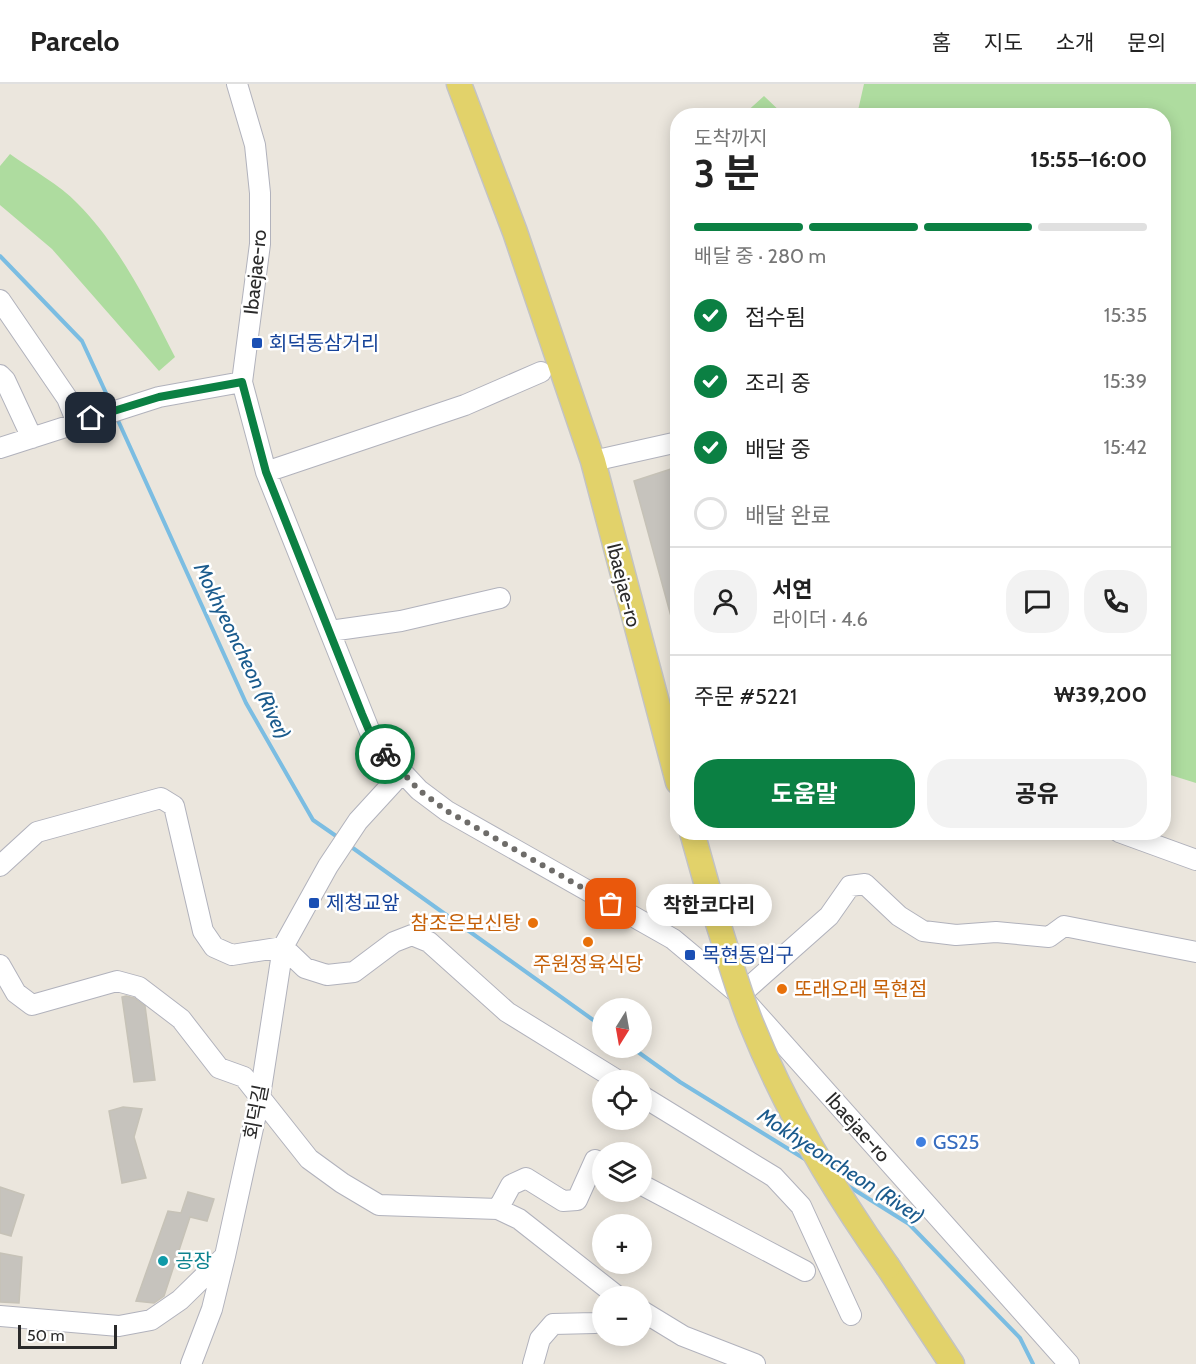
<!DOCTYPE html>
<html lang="ko">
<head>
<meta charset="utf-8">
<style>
	:root { --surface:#fff; --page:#f2f2f2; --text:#222; --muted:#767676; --line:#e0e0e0; --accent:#0b8043 }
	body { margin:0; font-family:Cabin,"Noto Sans KR",sans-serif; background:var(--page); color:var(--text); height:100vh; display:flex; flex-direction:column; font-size:22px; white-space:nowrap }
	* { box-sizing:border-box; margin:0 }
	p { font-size:20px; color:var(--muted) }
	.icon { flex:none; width:33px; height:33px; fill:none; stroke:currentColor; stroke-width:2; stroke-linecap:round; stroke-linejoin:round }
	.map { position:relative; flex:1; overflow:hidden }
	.sheet { position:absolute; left:670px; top:24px; width:501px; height:732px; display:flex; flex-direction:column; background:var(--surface); border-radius:24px; box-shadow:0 3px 15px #0003 }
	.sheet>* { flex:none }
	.needle { width:39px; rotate:191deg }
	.controls { position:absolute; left:592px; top:914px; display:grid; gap:12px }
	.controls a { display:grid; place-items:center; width:60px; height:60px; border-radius:50%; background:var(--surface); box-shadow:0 3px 15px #0003; font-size:30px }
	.scale { position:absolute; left:18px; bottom:15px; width:99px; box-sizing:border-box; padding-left:6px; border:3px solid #2a2a2a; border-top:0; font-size:16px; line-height:21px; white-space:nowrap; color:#2a2a2a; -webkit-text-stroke:4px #fff; paint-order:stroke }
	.pin { position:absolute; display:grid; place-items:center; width:51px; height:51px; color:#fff; margin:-26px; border-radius:12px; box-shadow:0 3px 9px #0006 }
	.courier { position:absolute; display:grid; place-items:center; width:60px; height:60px; margin:-30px; border:4px solid #0b8043; border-radius:50%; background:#fff; color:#222; box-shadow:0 2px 8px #0007 }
	.bubble { position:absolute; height:42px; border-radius:21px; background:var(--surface); box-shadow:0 3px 15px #0003; font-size:20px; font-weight:700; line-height:42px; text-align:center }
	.overview em { font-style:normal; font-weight:700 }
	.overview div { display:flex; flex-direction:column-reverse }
	.overview { display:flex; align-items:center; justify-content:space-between; height:102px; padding:0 24px }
	h1 { font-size:39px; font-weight:700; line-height:45px }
	.bar { display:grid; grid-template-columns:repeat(4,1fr); gap:9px 6px; align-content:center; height:72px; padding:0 24px }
	.bar i { height:8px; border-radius:4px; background:var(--line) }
	.bar .on { background:var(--accent) }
	.bar p { grid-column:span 4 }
	.line { display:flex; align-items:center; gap:15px; padding:0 24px; border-top:2px solid var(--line) }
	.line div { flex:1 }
	.round { display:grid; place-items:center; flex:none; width:63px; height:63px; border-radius:24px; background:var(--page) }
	ol { padding:0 24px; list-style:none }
	li { display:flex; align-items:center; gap:18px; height:66px }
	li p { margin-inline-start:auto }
	li .icon { padding:6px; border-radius:50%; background:var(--accent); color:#fff; stroke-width:4 }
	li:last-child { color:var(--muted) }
	li i { width:33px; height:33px; border:3px solid var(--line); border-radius:50% }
	.cta { display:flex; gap:12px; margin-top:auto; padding:12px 24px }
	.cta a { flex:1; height:69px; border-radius:24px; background:var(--accent); color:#fff; font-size:24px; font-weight:700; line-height:69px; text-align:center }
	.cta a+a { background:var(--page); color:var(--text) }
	header { display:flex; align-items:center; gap:36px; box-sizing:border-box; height:84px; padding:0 30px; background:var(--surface); border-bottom:2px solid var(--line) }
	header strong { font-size:28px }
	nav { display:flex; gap:33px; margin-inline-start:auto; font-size:21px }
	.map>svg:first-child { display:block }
	.green { fill:#aedc9f }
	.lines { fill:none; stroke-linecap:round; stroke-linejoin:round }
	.stream { stroke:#7bbde2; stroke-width:4 }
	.building { fill:#c6c3bd; stroke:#c6c2b7; stroke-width:1.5 }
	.minor-casing { stroke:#b1b2bc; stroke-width:22 }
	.major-casing { stroke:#c3c3c3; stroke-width:27 }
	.minor { stroke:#fff; stroke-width:20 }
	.major { stroke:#e2d26a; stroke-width:24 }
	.major-bridge-casing { stroke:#c3c3c3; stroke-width:27; stroke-linecap:butt }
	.major-bridge { stroke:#e2d26a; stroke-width:24 }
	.done { stroke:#6e6c69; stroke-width:6; stroke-dasharray:0 10.8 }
	.route { stroke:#0b8043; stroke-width:8 }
	.transit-dot { fill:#1a4fb4; stroke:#fff; stroke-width:2 }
	.food-dot { fill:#e8710a; stroke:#fff; stroke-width:2 }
	.shop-dot { fill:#3f7fe0; stroke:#fff; stroke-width:2 }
	.culture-dot { fill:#0f9aa8; stroke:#fff; stroke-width:2 }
	.labels { text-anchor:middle; stroke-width:5; stroke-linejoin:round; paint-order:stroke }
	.street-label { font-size:20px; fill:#2a2a2a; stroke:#fff }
	.transit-label { font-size:20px; fill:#164399; stroke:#fff; text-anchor:start }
	.food-label { font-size:20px; fill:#c56008; stroke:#fff; text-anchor:end }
	.shop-label { font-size:20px; fill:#366cbe; stroke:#fff; text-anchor:start }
	.culture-label { font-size:20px; fill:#0d838f; stroke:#fff; text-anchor:start }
	.water-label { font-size:21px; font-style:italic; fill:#1b5b8d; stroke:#fff }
</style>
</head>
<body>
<header>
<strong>Parcelo</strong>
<nav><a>홈</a><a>지도</a><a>소개</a><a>문의</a></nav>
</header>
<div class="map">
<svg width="1196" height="1280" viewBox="0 0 1196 1280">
	<rect width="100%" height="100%" fill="#ebe6dd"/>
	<!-- green -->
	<path class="green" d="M864,0H1196V699L1164,689V32L857,31Z
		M764,12L784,31H743Z
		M10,70C31,85 60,101 77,119C120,162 148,220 175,273L159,287L52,165L0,121V82Z"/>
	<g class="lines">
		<!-- stream -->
		<path class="stream" d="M0,172L82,257L112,322
			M116,332L246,619L313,736L339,754
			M350,762L603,943
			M631,963L680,998L808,1077
			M845,1100L909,1140L1020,1254L1033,1280"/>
	</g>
	<!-- building -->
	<path class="building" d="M674,384L678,397V547H675L634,397Z
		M126,912L134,914L145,922L155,996L134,998L122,913Z
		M123,1023L142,1025L134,1053L146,1094L122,1099L109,1027Z
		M0,1103L24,1111L11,1152L0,1149Z
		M188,1108L214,1115L207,1137L190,1133L164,1212L154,1219L136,1217L168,1127L181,1129Z
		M0,1169L22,1173L19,1219L0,1218Z"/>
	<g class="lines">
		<!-- minor casing -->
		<g class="minor-casing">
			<path id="minor" d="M237,0L255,61L260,109V160L242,298L266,388L374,658L419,706L447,727L673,855L740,911L1069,1280
				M0,216L67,314L77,339
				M0,291L5,296L32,354
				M0,364L159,313L242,298
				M593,377L678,358
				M266,388L465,321L541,288
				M330,547L401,537L500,514
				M1119,748L1196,776
				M0,782L37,748L161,714L174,722L203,847L214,863L232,871L283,863L305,884L327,891L354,888L394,858L412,851L429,858L507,928L617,996
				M0,881L16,909L32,921L117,897L139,903L181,935L219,984L244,993L309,1075L342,1099L379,1121L498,1125L519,1135L617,1212
				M740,911L829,832L850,802L865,800L899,832L923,847L956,851L996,848L1049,853L1064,842L1196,868
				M642,1012L774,1093L801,1122L851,1231
				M642,1101L805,1187
				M498,1125L511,1101L526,1094L563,1117L577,1116L595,1076L603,1080
				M642,1227L683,1252L755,1280
				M0,1232L119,1242L151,1236L180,1216L225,1172
				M191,1280L212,1225L225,1172L260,1012L283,863L328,782L358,737L402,689
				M533,1280L540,1255L553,1240L595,1239L603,1236"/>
		</g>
		<!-- major casing -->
		<g class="major-casing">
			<path id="major" d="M459,0L515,148L593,377L678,698
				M692,748L715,830
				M888,1183L952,1280"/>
		</g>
		<!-- minor -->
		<use href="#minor" class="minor"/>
		<!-- major -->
		<use href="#major" class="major"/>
		<!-- major-bridge casing -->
		<g class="major-bridge-casing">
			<path id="major-bridge" d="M715,830C727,866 737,904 751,939C786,1026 834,1107 888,1183"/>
		</g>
		<!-- major-bridge -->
		<use href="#major-bridge" class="major-bridge"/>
	</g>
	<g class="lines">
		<!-- done -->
		<path class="done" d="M385,670L419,706L447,727L611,820"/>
		<!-- route -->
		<path class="route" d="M91,334L159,313L242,298L266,388L362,630L374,658L385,670"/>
	</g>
	<!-- markers -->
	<g class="transit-dot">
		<rect x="251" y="253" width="12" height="12" rx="3"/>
		<rect x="308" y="813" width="12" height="12" rx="3"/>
		<rect x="684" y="865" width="12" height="12" rx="3"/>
	</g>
	<g class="food-dot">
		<circle cx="533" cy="839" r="6"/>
		<circle cx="588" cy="858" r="6"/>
		<circle cx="782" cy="905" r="6"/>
	</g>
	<circle class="shop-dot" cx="921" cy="1058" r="6"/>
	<circle class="culture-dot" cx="163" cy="1177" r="6"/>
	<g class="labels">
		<!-- street labels -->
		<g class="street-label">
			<text transform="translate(255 188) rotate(-84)" y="7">Ibaejae-ro</text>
			<text transform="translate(624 501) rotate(76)" y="7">Ibaejae-ro</text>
			<text transform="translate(256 1028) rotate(-79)" y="7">회덕길</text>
			<text transform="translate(858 1043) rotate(48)" y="7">Ibaejae-ro</text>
		</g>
		<!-- transit labels -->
		<g class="transit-label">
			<text x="269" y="266">회덕동삼거리</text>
			<text x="326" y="826">제청교앞</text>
			<text x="702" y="878">목현동입구</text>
		</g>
		<!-- food labels -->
		<g class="food-label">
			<text x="521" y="846">참조은보신탕</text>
			<text x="588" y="887" text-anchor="middle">주원정육식당</text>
			<text x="794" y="912" text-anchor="start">또래오래 목현점</text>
		</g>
		<!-- shop labels -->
		<g class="shop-label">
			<text x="933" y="1065">GS25</text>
		</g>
		<!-- culture labels -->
		<g class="culture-label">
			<text x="175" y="1184">공장</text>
		</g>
		<!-- water labels -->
		<g class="water-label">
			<text transform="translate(242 567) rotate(64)" y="7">Mokhyeoncheon (River)</text>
			<text transform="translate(841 1082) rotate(33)" y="7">Mokhyeoncheon (River)</text>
		</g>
	</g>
</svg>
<div class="controls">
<a><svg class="needle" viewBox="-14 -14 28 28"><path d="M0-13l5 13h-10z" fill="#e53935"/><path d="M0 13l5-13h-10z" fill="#767676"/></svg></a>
<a><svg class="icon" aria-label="locate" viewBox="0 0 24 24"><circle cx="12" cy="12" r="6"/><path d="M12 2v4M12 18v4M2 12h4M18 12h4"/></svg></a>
<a><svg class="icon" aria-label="layers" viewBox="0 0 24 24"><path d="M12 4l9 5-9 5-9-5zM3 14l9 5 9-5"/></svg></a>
<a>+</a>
<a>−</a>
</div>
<div class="scale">50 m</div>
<div class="pin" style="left:611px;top:820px;background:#ea580c"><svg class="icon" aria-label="bag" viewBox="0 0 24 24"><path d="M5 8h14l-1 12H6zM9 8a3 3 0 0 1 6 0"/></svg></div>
<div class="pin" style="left:91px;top:334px;background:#1f2937"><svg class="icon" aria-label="home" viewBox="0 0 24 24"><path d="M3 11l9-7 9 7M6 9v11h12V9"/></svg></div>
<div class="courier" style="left:385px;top:670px"><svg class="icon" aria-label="bike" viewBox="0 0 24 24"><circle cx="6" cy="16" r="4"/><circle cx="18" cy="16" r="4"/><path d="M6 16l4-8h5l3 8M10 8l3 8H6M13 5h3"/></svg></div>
<div class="bubble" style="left:646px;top:800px;width:126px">착한코다리</div>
<section class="sheet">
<div class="overview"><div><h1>3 분</h1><p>도착까지</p></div><em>15:55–16:00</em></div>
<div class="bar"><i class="on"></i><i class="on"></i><i class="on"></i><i></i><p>배달 중 · 280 m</p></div>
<ol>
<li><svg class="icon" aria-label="check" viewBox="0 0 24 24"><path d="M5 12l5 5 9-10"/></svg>접수됨<p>15:35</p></li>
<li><svg class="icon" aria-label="check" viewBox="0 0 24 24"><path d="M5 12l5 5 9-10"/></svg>조리 중<p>15:39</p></li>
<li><svg class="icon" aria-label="check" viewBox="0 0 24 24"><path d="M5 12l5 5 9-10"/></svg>배달 중<p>15:42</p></li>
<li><i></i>배달 완료</li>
</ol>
<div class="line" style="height:108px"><a class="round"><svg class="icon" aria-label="person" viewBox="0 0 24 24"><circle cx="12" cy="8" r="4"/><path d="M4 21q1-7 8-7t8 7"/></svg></a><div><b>서연</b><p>라이더 · 4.6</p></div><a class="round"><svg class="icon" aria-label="chat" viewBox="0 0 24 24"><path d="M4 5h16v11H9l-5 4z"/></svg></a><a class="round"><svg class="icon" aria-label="phone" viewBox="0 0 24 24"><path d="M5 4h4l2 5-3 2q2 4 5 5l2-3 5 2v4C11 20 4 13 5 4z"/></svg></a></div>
<div class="line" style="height:78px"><div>주문 #5221</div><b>₩39,200</b></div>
<div class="cta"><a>도움말</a><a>공유</a></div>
</section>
</div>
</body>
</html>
